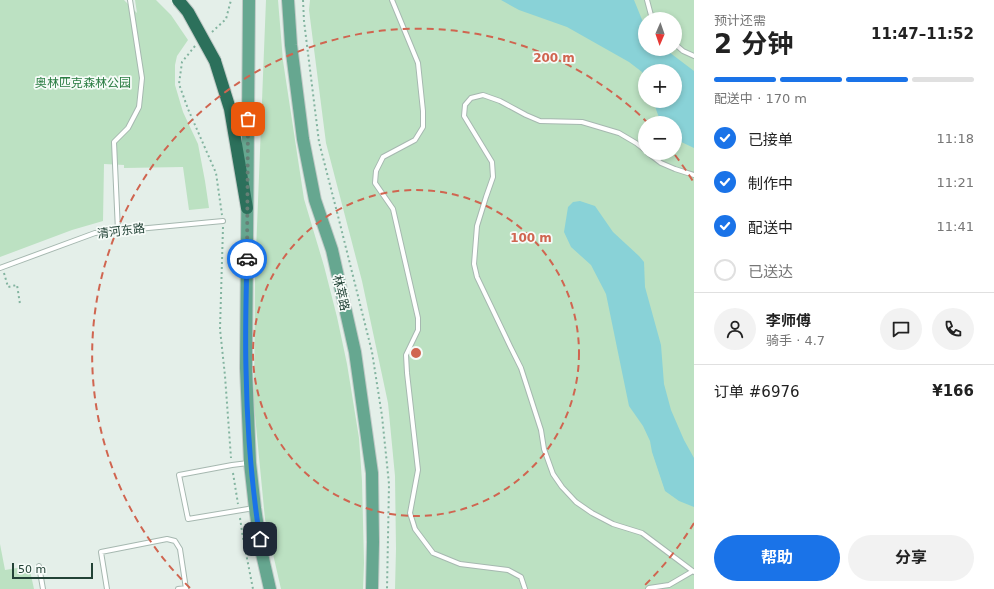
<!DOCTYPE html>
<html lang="zh">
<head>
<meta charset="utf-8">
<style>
	:root { --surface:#fff; --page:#f2f2f2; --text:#222; --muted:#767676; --line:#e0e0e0; --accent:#1a73e8 }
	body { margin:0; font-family:"DejaVu Sans","Noto Sans SC",sans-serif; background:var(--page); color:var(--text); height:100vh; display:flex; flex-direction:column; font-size:15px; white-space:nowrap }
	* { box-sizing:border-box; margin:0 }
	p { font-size:13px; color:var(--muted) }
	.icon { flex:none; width:22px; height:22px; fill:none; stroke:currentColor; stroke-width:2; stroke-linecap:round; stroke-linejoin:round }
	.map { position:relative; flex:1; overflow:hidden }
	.drawer { display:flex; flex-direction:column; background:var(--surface); width:300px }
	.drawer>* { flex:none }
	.needle { width:26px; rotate:182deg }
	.buttons { position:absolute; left:638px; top:12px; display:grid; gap:8px }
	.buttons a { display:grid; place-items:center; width:44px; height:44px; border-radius:50%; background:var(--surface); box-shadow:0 2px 6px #0003; font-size:20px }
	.scale { position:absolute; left:12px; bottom:10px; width:81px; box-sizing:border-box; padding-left:4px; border:2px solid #224236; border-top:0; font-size:11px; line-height:14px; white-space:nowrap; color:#224236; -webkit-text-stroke:3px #f6fbf8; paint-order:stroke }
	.pin { position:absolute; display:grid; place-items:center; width:34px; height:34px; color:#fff; margin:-17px; border-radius:8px; box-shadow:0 2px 6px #0006 }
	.courier { position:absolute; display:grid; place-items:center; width:40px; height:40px; margin:-20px; border:3px solid #1a73e8; border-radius:50%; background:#fff; color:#222; box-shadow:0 1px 5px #0007 }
	.headline em { font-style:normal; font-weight:700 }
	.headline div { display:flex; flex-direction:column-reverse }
	.headline { display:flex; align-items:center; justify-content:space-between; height:68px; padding:0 20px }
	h1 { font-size:26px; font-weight:700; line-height:30px }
	.bar { display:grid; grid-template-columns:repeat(4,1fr); gap:6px 4px; align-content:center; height:48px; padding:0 20px }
	.bar i { height:5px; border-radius:3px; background:var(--line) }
	.bar .on { background:var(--accent) }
	.bar p { grid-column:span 4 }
	.line { display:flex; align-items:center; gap:10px; padding:0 20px; border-top:1px solid var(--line) }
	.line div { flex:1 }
	.round { display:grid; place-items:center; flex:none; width:42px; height:42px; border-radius:21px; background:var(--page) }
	ol { padding:0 20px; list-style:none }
	li { display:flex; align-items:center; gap:12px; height:44px }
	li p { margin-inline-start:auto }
	li .icon { padding:4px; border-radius:50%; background:var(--accent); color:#fff; stroke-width:4 }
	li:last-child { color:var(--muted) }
	li i { width:22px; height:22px; border:2px solid var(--line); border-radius:50% }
	.action { display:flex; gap:8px; margin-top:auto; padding:8px 20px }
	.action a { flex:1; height:46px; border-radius:24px; background:var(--accent); color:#fff; font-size:16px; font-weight:700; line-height:46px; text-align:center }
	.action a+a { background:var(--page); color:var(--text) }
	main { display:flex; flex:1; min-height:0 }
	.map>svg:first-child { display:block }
	.green { fill:#bce1c2; fill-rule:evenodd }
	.water { fill:#89d2d7 }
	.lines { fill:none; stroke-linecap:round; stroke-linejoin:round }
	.service-casing { stroke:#a6b8b0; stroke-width:6 }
	.primary-casing { stroke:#c1cac7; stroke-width:14 }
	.motorway-casing { stroke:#c1cac7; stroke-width:14 }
	.path { stroke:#83b4a0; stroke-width:2; stroke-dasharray:2 3; stroke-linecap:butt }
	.service { stroke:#fff; stroke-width:4 }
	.primary { stroke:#66a790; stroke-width:12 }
	.motorway { stroke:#2c705b; stroke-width:12 }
	.motorway-bridge-casing { stroke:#c1cac7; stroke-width:14; stroke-linecap:butt }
	.motorway-bridge { stroke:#2c705b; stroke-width:12 }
	.done { stroke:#667f75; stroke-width:4; stroke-dasharray:0 7.2 }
	.route { stroke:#1a73e8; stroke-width:5 }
	.ring { fill:none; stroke:#d06550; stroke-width:2; stroke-dasharray:7 5 }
	.labels { text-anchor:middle; stroke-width:3.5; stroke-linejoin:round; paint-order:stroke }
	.park-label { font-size:12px; fill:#297c41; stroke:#f6fbf8 }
	.street-label { font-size:12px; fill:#224236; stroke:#f6fbf8 }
	.centre { fill:#d06550; stroke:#f6fbf8; stroke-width:2 }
	.ring-label { font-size:12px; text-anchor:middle; font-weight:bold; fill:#d06550; stroke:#f6fbf8; stroke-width:3.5; stroke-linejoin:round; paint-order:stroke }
</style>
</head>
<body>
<main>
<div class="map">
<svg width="694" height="589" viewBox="0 0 694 589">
	<rect width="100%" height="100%" fill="#e4efe9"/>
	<!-- green -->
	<path class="green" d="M0,0H124L137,13L135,0H156L171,15L188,40L177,56L175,65V85L183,112L198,144L205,181L209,208L189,210L183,167L124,168V165L104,164L103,221L72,230L0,257Z
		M266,0H278L283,61L304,199L324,266L337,317L347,364L359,438L362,481L364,563L363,589H281L265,519L254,405L255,277Z
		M310,0H694V589H395L396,549L395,476L388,403L362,281L326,143L309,10ZM645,19H675V49H645ZM645,71H675V101H645ZM645,123H675V153H645Z
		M0,544L5,570L29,566L34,589H0Z"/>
	<!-- water -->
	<path class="water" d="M501,0H634L645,27V49H665L694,71V148L675,139V123H661L653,101H675V71H645V79L642,72L629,62L567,27L519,10Z
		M580,201L595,206L613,232L639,256L644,262L645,287L661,345L664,384L671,410L684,440L694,458V507L679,501L665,491L652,452L650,441L643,426L629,406L606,294L591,265L571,247L564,232L568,207L573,202Z"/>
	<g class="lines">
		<!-- service casing -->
		<g class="service-casing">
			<path id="service" d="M392,0L418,63L423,111V127L415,140L383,157L376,171L375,183L393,209L418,318V330L406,355L407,373L418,470L410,513L415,529L433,553L460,564L508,570L521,577L525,589
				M647,0L652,19
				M675,44L683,51L694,56
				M645,150L636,143L619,133L582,122L540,121L526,115L500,101L483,95L471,98L465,105L464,116L492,162L493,177L486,197L477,226L474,264L477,277L510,346L521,368L541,430L544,449L553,474L562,487L576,502L592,513L613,524L642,533L694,572
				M648,153L661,163L675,169L694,175
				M118,231L114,142L128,128L139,107L142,78L130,0
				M0,268L95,233L223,221
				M248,463L232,465L179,475L188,519L254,508
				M39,566L43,589
				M107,589L101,552L167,539L175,541L180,549L186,589
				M178,589L186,588
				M648,589L649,588L669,585L693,571"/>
		</g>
		<!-- primary casing -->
		<g class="primary-casing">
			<path id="primary" d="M249,0L246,368L250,463L255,508L262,554L270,589
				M288,0L291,45L303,139L315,200L332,250L355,352L372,473L373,542L372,589"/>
		</g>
		<!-- motorway casing -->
		<g class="motorway-casing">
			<path id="motorway" d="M215,61L230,109L247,208"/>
		</g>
		<!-- path -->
		<path class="path" d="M303,0L304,21L319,142L338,216L372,352L382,416L389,484L387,589
			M212,32L226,19L231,0
			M195,46L182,62L179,84L188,109L216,173L222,215
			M223,227L220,329L225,376L231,458
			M4,273L8,287L17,285L20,304
			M233,473L238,504
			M240,518L243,538L253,589"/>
		<!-- service -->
		<use href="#service" class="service"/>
		<!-- primary -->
		<use href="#primary" class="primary"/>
		<!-- motorway -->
		<use href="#motorway" class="motorway"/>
		<!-- motorway-bridge casing -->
		<g class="motorway-bridge-casing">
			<path id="motorway-bridge" d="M178,0L188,12L215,61"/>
		</g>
		<!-- motorway-bridge -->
		<use href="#motorway-bridge" class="motorway-bridge"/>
	</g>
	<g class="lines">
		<!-- done -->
		<path class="done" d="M247,259L248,119"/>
		<!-- route -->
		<path class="route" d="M247,259C246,295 245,332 246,369C247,425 251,482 260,539"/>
	</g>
	<!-- distance rings -->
	<g class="ring">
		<circle cx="416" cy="353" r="163"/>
		<path d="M694 523A326 326 0 0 1 642 588M190 588A326 326 0 1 1 647 122M675 155A326 326 0 0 1 694 183"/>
	</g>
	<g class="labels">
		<!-- park labels -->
		<g class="park-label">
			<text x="83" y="87">奥林匹克森林公园</text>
		</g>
		<!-- street labels -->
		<g class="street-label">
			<text transform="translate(121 231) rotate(-7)" y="4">清河东路</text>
			<text transform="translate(341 293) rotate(77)" y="4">林萃路</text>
		</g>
	</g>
	<circle cx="416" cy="353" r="6" class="centre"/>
	<g class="ring-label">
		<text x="554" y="62">200 m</text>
		<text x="531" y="242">100 m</text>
	</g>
</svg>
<div class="buttons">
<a><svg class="needle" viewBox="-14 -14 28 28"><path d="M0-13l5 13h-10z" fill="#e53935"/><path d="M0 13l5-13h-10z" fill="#767676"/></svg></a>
<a>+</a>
<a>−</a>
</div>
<div class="scale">50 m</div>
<div class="pin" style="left:248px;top:119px;background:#ea580c"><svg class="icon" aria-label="bag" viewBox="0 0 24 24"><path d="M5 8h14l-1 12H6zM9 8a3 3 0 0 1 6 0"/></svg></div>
<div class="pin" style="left:260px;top:539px;background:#1f2937"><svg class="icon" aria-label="home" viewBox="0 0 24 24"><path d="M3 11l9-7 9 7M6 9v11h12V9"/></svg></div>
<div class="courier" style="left:247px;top:259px"><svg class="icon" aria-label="car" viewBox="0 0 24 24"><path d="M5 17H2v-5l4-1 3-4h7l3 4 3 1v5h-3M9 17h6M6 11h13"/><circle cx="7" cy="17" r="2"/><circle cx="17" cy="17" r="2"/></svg></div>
</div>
<section class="drawer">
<div class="headline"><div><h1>2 分钟</h1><p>预计还需</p></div><em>11:47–11:52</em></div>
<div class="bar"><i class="on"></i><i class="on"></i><i class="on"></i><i></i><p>配送中 · 170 m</p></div>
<ol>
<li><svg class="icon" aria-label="check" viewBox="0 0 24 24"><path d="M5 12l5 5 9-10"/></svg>已接单<p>11:18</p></li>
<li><svg class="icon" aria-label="check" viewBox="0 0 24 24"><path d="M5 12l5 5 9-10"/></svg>制作中<p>11:21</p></li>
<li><svg class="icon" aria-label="check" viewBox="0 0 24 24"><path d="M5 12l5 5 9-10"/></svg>配送中<p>11:41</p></li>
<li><i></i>已送达</li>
</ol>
<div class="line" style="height:72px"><a class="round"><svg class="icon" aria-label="person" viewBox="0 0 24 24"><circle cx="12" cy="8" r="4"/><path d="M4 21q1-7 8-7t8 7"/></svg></a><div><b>李师傅</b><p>骑手 · 4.7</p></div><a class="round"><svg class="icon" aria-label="chat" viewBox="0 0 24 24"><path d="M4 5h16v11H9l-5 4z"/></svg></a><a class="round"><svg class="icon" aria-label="phone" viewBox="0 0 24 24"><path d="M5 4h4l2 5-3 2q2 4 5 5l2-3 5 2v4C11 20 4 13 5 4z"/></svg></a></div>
<div class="line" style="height:52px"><div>订单 #6976</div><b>¥166</b></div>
<div class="action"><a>帮助</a><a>分享</a></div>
</section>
</main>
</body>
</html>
